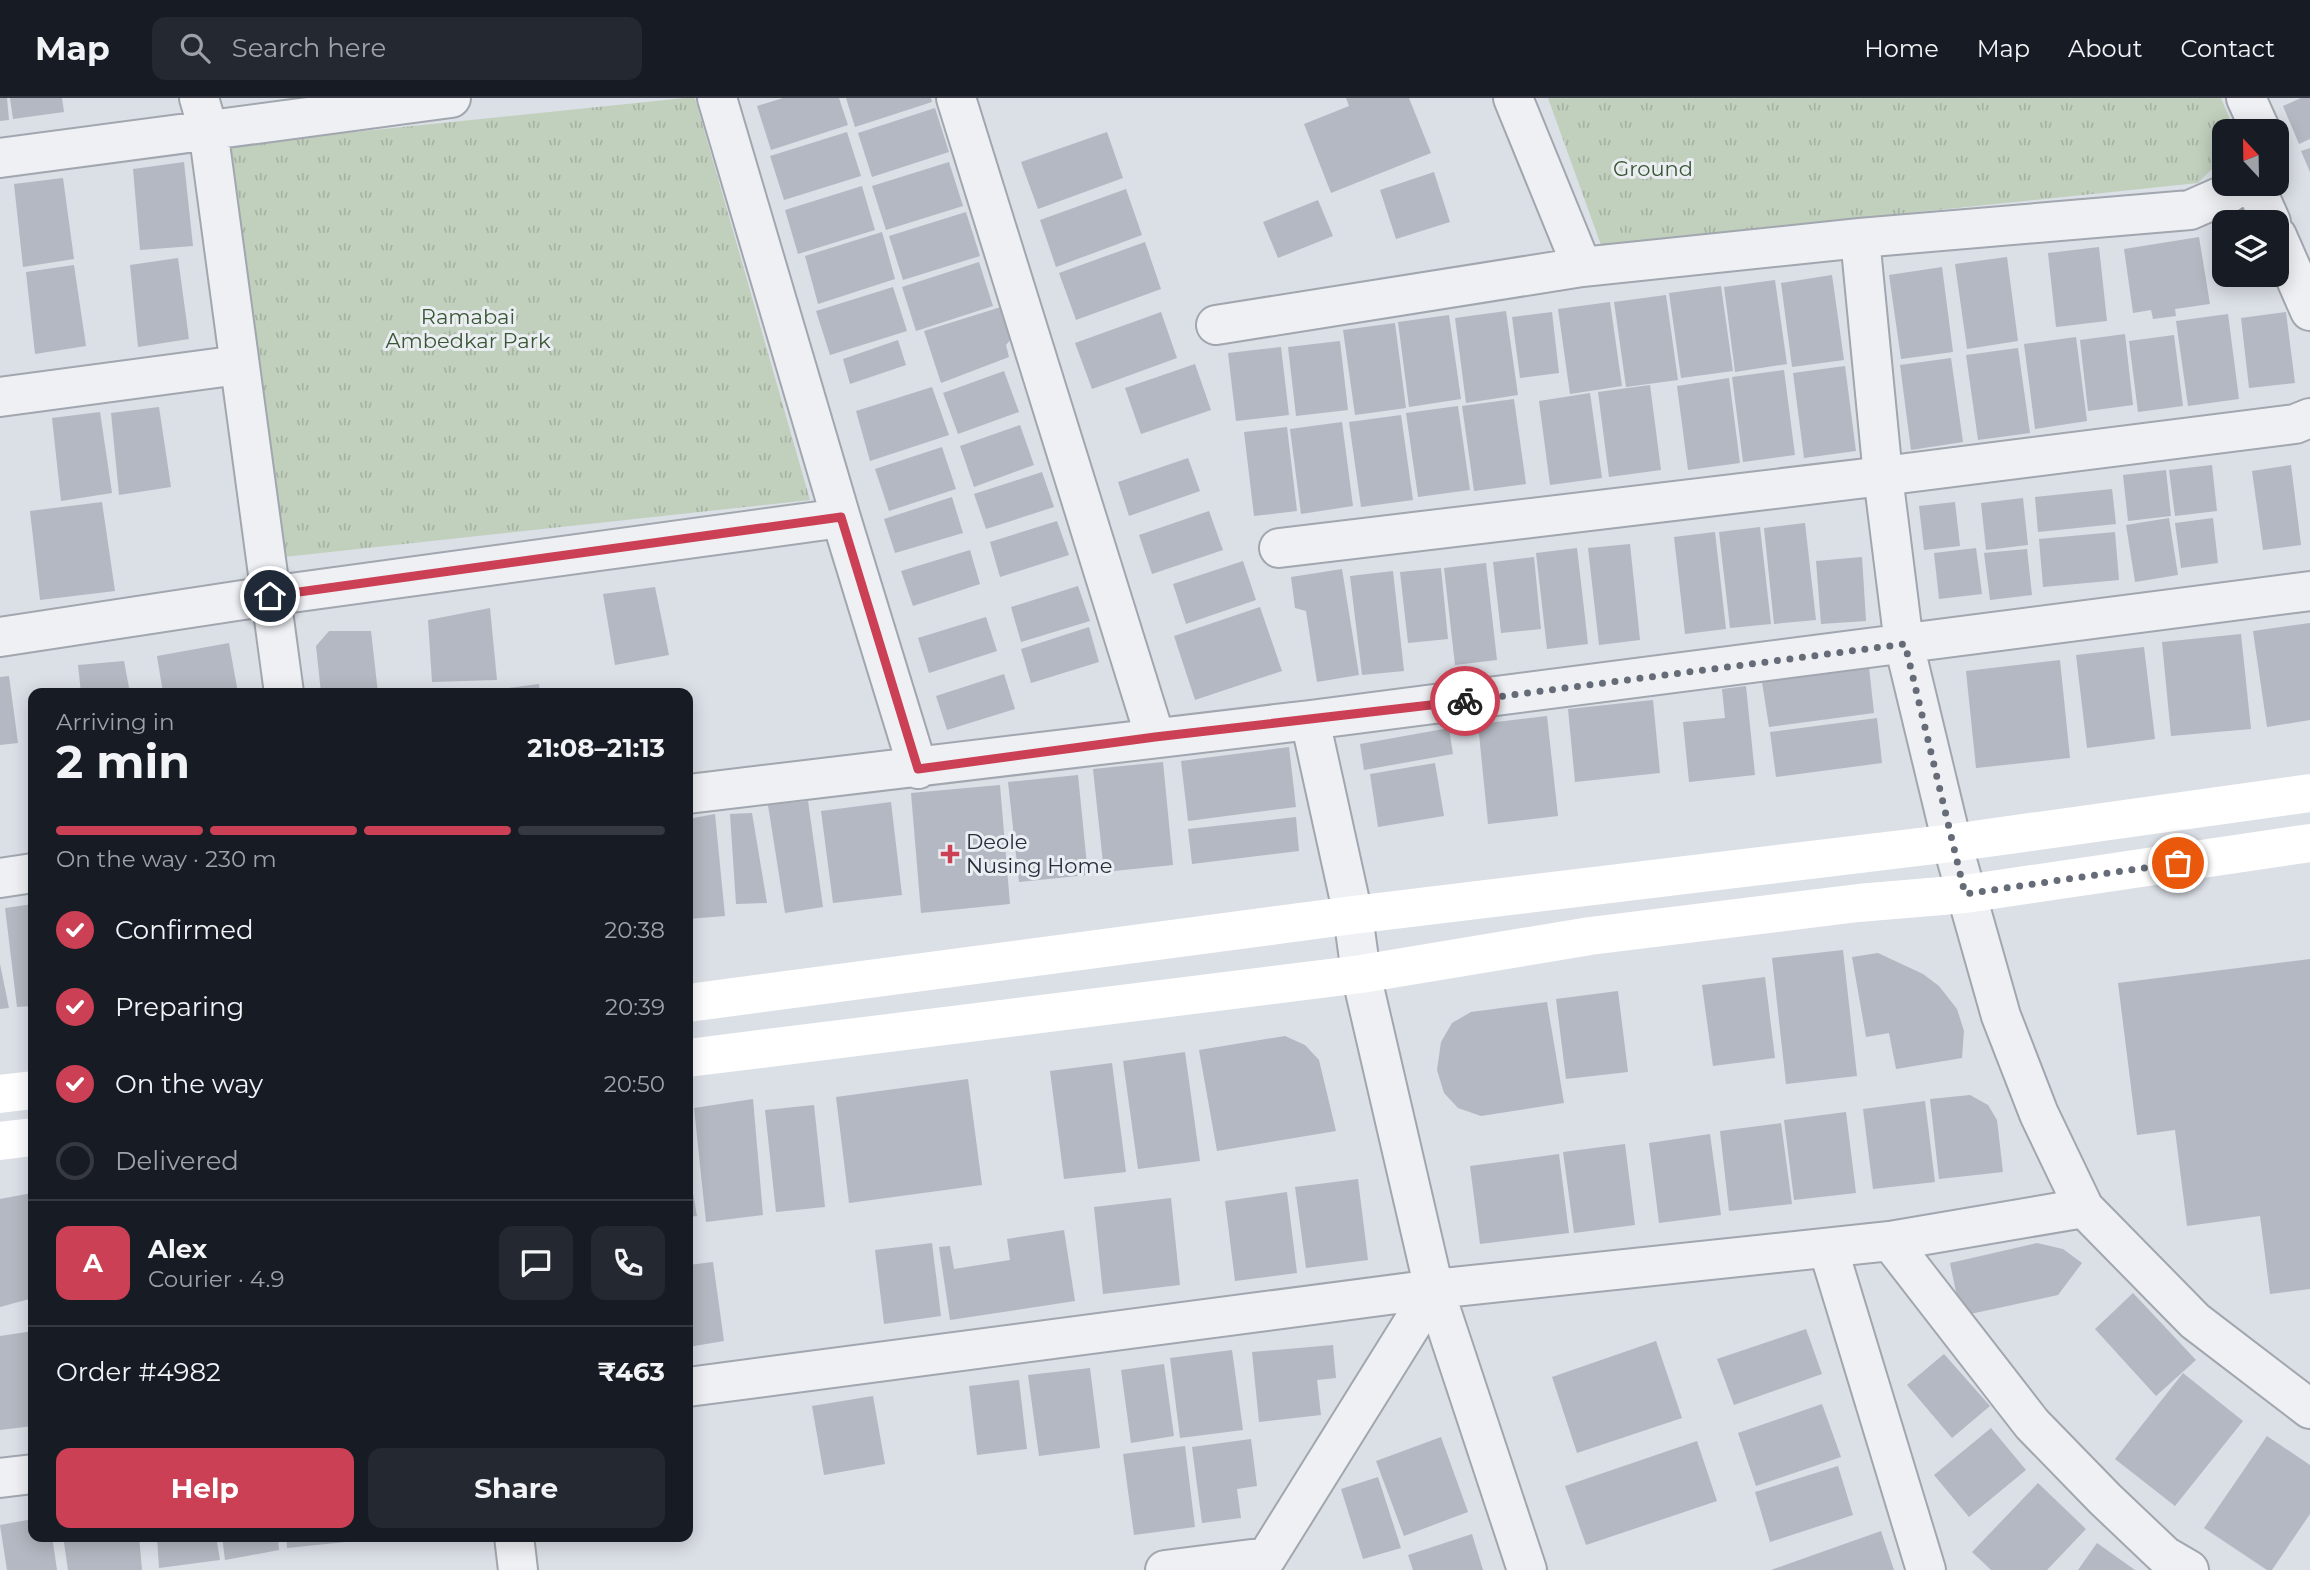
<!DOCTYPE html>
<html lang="en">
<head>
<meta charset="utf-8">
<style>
	:root { --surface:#171b24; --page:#242831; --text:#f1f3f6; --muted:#9ea1a6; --line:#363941; --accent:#cb4054 }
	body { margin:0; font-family:Montserrat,sans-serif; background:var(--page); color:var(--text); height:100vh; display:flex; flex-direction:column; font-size:26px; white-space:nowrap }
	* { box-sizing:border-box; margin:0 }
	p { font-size:23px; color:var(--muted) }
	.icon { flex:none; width:38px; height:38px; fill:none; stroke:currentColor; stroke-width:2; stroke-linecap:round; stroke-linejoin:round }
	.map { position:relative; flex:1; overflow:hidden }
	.side { position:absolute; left:28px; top:590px; width:665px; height:854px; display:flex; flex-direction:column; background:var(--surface); border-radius:14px; box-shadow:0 4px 18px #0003 }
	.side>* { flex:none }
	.needle { width:46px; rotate:338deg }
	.controls { position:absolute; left:2212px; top:21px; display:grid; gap:14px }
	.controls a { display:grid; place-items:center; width:77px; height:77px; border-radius:14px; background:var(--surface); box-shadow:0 4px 18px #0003; font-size:35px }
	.pin { position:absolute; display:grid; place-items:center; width:60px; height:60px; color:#fff; margin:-30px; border:4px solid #fff; border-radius:50%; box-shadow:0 2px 7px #0007 }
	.courier { position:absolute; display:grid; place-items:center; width:70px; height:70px; margin:-35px; border:5px solid #cb4054; border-radius:50%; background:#fff; color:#222; box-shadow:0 2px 9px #0007 }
	.headline em { font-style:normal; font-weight:700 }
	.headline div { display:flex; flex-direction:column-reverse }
	.headline { display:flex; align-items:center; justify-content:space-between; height:119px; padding:0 28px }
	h1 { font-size:46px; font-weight:700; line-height:52px }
	.bar { display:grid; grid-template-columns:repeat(4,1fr); gap:10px 7px; align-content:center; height:84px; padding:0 28px }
	.bar i { height:9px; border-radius:5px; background:var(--line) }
	.bar .current { background:var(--accent) }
	.bar p { grid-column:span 4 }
	.line { display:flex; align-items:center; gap:18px; padding:0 28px; border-top:2px solid var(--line) }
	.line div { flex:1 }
	.round { display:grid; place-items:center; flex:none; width:74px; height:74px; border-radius:14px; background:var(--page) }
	ol { padding:0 28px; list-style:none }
	li { display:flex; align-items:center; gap:21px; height:77px }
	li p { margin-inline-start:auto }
	li .icon { padding:7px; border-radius:50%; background:var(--accent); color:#fff; stroke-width:4 }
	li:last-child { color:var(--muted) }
	li i { width:38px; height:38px; border:4px solid var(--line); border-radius:50% }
	.primary-button { display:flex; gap:14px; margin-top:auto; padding:14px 28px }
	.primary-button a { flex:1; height:80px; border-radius:14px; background:var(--accent); color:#fff; font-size:28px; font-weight:700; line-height:80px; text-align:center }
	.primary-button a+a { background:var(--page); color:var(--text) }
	header { display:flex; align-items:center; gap:42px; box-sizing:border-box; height:98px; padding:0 35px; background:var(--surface); border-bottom:2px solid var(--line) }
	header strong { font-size:33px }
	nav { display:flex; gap:38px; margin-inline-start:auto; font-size:24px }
	.search { width:490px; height:63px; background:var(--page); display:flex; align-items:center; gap:18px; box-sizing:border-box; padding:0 24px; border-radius:14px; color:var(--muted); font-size:26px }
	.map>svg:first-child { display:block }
	.park { fill:url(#park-tufts) }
	.building { fill:#b3b8c2 }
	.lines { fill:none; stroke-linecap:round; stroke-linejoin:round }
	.street-casing { stroke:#a1a6af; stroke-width:42 }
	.street { stroke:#eef0f4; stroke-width:38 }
	.secondary { stroke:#fff; stroke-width:38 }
	.done { stroke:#656b77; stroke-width:7; stroke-dasharray:0 12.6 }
	.route { stroke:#cb4054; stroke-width:9 }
	.poi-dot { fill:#cb4054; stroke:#eaeef3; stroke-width:2.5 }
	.labels { text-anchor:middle; stroke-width:6; stroke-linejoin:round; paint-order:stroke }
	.park-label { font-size:21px; fill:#3a5733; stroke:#eaeef3 }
	.poi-label { font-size:21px; fill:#262d3b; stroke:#eaeef3; text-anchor:start }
</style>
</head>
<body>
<header>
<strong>Map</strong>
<div class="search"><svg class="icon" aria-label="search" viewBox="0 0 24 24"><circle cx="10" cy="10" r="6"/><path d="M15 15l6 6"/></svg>Search here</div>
<nav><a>Home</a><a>Map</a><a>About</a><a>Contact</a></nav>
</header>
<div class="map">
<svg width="2310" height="1472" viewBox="0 0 2310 1472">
	<defs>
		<pattern id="park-tufts" width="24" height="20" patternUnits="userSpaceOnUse" patternTransform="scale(1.75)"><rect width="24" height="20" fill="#c1cfbd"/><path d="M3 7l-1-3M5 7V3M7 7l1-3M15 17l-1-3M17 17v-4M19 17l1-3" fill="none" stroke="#a6b2a3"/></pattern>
	</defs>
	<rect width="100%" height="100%" fill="#dbdfe6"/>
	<!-- park -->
	<path class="park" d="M685,0H695L810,402L284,459L227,47Z
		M1548,0H2221L2235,33H2224V59L2198,85L1601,147Z"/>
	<!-- building -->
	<path class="building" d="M0,0H7L9,22L0,23Z
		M10,0H62L64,14L13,21Z
		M783,0H839L848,27L771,52L757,8Z
		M846,0H931L932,4L855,29Z
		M1346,0H1409L1431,55L1331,95L1304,26L1349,8Z
		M2301,0H2310V41L2299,46L2283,8Z
		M935,10L949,54L872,79L858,35Z
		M847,34L861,78L784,102L770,58Z
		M1107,34L1123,80L1038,111L1021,64Z
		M2310,50V74L2301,53Z
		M184,64L193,148L140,152L133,71Z
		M949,64L963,108L886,132L872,88Z
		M1434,74L1450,124L1396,141L1380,92Z
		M63,80L74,161L23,169L14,86Z
		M862,88L875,132L798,156L785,112Z
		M1126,91L1142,137L1056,169L1040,122Z
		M1318,102L1333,138L1278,160L1263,124Z
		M966,114L980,158L903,182L889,138Z
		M882,134L895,181L818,206L805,158Z
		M2199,139L2210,206L2175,211L2176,218L2153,221L2151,212L2133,215L2124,151Z
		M1145,144L1161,191L1076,222L1059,175Z
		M2099,149L2107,223L2056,229L2048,155Z
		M2007,159L2018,243L1967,251L1955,166Z
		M178,160L189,241L138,249L130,167Z
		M979,164L993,208L916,233L902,189Z
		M74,167L86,248L35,256L26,174Z
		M1942,169L1953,254L1901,261L1889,177Z
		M1832,177L1844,262L1792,269L1781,185Z
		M1775,182L1787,266L1735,274L1724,189Z
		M1721,188L1733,273L1681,280L1669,195Z
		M893,189L907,233L830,257L816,213Z
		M1666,197L1678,282L1626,289L1614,204Z
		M1610,204L1622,288L1570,296L1558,211Z
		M1001,209L1011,241L1006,247L1009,259L941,285L924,233Z
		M1506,213L1518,297L1466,305L1455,220Z
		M1161,214L1177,260L1092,291L1075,245Z
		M1552,214L1559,275L1520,280L1512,219Z
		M2286,214L2295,285L2249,290L2241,220Z
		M2228,216L2239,301L2188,308L2176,223Z
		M1449,217L1461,301L1409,309L1398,224Z
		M1395,225L1406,310L1355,317L1343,232Z
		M2125,236L2133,307L2088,313L2080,242Z
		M2174,237L2183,308L2138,314L2129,243Z
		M2076,239L2087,323L2035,331L2024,246Z
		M898,242L906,267L850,286L843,261Z
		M1340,243L1348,312L1296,318L1288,249Z
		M1281,249L1289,317L1236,323L1228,255Z
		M2018,250L2030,335L1978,342L1966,257Z
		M1951,260L1963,344L1911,352L1900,267Z
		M1195,266L1211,312L1141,336L1125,290Z
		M1845,268L1856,353L1804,360L1793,275Z
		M1784,272L1795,357L1743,364L1732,279Z
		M1004,273L1019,314L958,336L943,295Z
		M1729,280L1740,365L1688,372L1677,288Z
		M1650,287L1661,372L1609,379L1598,294Z
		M932,289L949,337L870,363L856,313Z
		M1590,295L1602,380L1550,387L1539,303Z
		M1514,301L1526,386L1474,393L1462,308Z
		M1458,308L1470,392L1418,399L1406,315Z
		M159,309L171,389L119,397L111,315Z
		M100,314L112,395L61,403L52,320Z
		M1401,317L1413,402L1361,409L1349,324Z
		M1342,324L1353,408L1301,416L1290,331Z
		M1020,327L1034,367L974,389L960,348Z
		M1287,329L1297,413L1254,418L1244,334Z
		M942,349L956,391L889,413L875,371Z
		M1188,360L1200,393L1129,418L1118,384Z
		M2212,367L2217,413L2175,418L2169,372Z
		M2291,367L2301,447L2263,452L2252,373Z
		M2166,372L2171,418L2128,423L2123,377Z
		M1042,374L1054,409L986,431L974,396Z
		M2112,391L2116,426L2038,434L2035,399Z
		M952,399L963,435L895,455L884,421Z
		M2023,400L2028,447L1986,452L1981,405Z
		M102,404L115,493L40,502L30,413Z
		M1955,404L1960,448L1924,452L1919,408Z
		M1209,413L1223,452L1152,476L1139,437Z
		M2169,420L2178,477L2135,484L2126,427Z
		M2213,420L2218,465L2181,470L2175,425Z
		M1057,423L1069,457L1000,479L990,444Z
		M1805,425L1816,522L1774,526L1764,430Z
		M1760,429L1771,526L1730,530L1719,434Z
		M1715,434L1726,531L1685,536L1674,439Z
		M2115,434L2119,482L2043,489L2039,441Z
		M1630,446L1640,542L1599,547L1588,450Z
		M1577,450L1588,546L1547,551L1536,455Z
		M1976,450L1982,496L1939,501L1934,455Z
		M2027,451L2032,497L1990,502L1984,455Z
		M970,452L980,486L913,508L901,473Z
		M1534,459L1541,531L1501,535L1493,464Z
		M1862,459L1866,523L1821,526L1816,463Z
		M1243,463L1256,502L1186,526L1173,486Z
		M1486,465L1497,562L1455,567L1444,470Z
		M1441,470L1448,541L1408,545L1400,474Z
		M1342,471L1359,577L1317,584L1306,513L1295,510L1291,479Z
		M1393,473L1404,573L1362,577L1350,478Z
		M1078,488L1090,523L1021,544L1011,509Z
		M655,489L669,557L615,567L603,496Z
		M1260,509L1282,573L1195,602L1174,538Z
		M490,510L497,582L432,584L428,522Z
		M986,519L997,553L929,575L918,540Z
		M2310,525V622L2267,629L2253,533Z
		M1089,529L1099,564L1031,585L1021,551Z
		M329,533H371L378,595H321L316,548Z
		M2241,536L2251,631L2171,638L2162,544Z
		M229,545L238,595H163L157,558Z
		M2144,549L2155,641L2087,650L2076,557Z
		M2060,562L2070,660L1976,670L1966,573Z
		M124,563L130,595H81L78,567Z
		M1869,569L1874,615L1769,629L1762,584Z
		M1004,576L1015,611L947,632L936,598Z
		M9,578L18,645L0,647V579Z
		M539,586L540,595H486V593Z
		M1746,588L1755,677L1689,684L1683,624L1725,620L1722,591Z
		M1653,602L1660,675L1575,684L1568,611Z
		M1547,618L1558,718L1488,726L1478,626Z
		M1877,620L1882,665L1776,679L1770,634Z
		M1449,630L1453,656L1364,672L1360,646Z
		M1289,649L1296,709L1188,723L1181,663Z
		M1163,664L1173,767L1104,774L1093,671Z
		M1435,665L1444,718L1378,729L1370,676Z
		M1078,677L1088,777L1019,784L1008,684Z
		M1000,687L1010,806L921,815L911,695Z
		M808,703L823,809L785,815L768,707Z
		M891,704L902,797L833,805L821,713Z
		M752,715L767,805L736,806L730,716Z
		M715,716L725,818L688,821V721Z
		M1296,719L1299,753L1192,766L1188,731Z
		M33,806V908L17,909L5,810Z
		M1843,852L1857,978L1786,986L1772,860Z
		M1878,855L1923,876L1939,888L1957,911L1964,933L1962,960L1896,971L1889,935L1866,939L1852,859Z
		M2310,861V1191L2270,1196L2260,1118L2187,1128L2175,1032L2137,1037L2118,885Z
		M0,866L9,910L0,911Z
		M1765,879L1775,960L1713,968L1702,887Z
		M1618,893L1628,974L1566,981L1556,901Z
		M1547,904L1564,1005L1481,1018L1458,1010L1444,995L1437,972L1441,944L1452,925L1471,914Z
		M1285,938L1305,947L1319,962L1336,1033L1217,1053L1199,952Z
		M1185,954L1200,1063L1138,1071L1123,963Z
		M1112,965L1126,1074L1064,1081L1050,973Z
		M968,981L982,1087L849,1105L836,999Z
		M1970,997L1988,1007L1997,1022L2003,1074L1939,1081L1930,1001Z
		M753,1001L763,1117L706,1124L694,1010Z
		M1925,1003L1935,1084L1873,1091L1863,1011Z
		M814,1007L825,1109L776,1114L765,1012Z
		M1846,1014L1856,1095L1794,1102L1784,1022Z
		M1781,1025L1792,1106L1729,1113L1720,1033Z
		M1710,1036L1721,1117L1659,1125L1649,1045Z
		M1625,1046L1635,1127L1574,1135L1563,1054Z
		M1559,1056L1569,1135L1480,1146L1470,1068Z
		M688,1067L697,1118L688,1119Z
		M1358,1081L1368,1162L1306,1170L1295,1089Z
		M1287,1094L1297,1175L1235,1183L1225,1103Z
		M32,1095L33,1200L0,1209V1101Z
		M1171,1100L1180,1187L1103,1196L1094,1109Z
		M1064,1132L1075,1203L950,1222L939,1149L950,1148L954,1171L1010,1162L1007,1141Z
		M932,1145L941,1218L884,1226L875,1152Z
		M2037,1145L2063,1151L2082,1165L2058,1197L1961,1218L1950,1165Z
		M713,1164L724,1243L688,1249V1167Z
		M2133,1195L2196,1262L2156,1298L2095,1231Z
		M1806,1231L1822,1276L1734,1307L1717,1261Z
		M33,1233V1328L0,1332V1238Z
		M1656,1243L1682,1320L1577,1355L1552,1279Z
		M1333,1247L1336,1280L1317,1282L1321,1317L1259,1324L1252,1254Z
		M1232,1252L1243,1332L1180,1340L1170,1260Z
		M1944,1256L1990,1308L1952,1340L1907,1287Z
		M1164,1266L1174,1338L1131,1345L1121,1272Z
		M1090,1270L1100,1350L1039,1358L1028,1277Z
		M2183,1275L2243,1323L2175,1408L2115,1361Z
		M1019,1282L1027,1351L977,1357L969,1288Z
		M873,1298L885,1366L824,1377L812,1308Z
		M1822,1306L1841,1359L1756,1388L1738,1335Z
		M1991,1330L2026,1372L1969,1419L1934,1377Z
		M2267,1338L2310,1367V1416L2272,1472H2267L2204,1430Z
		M1441,1339L1468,1414L1404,1438L1376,1363Z
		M1251,1341L1257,1388L1237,1391L1241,1420L1202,1425L1192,1349Z
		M1697,1343L1717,1403L1586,1447L1565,1388Z
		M1185,1348L1195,1429L1134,1437L1123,1356Z
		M1838,1368L1853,1417L1770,1444L1755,1394Z
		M1378,1379L1401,1450L1363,1461L1341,1391Z
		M2038,1385L2086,1431L2047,1472H1991L1972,1454Z
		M33,1421V1438H52L57,1472H7L0,1427Z
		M1881,1433L1894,1472H1771Z
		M1472,1436L1483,1472H1413L1408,1457Z
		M63,1438H139L142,1472H68Z
		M157,1438H216L220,1462L159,1470Z
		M222,1438H278L279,1452L225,1462Z
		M286,1438H355L356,1443L287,1450Z
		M2097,1445L2135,1472H2078Z"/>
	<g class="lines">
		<!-- street casing -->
		<g class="street-casing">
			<path id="street" d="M199,0L208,31L284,595
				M956,0L1155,639
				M1513,0L1582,169
				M2246,0L2261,33
				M0,60L451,0
				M2254,86L2271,124
				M2277,138L2310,213
				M1860,140L1883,378L1904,546L1952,745L2001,918L2039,1016L2084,1110
				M1216,227L1582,169L1860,140L2190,112L2231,94L2238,86
				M0,299L239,267
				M841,420L918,671
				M1279,450L1883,378L2295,326L2310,320
				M0,539L269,498L841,420L717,0
				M688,696C895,673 1102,645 1310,622L2310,493
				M0,780L33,775
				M1890,1143L2032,1326L2105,1401L2165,1458L2189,1472
				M1828,1150L1926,1472
				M1434,1191L1527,1472
				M688,1289L1434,1191L1890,1143L2084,1110L2195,1223L2310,1311
				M0,1380L33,1376
				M514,1438L518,1472
				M1165,1472L1267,1459L1434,1191L1361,876L1353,817L1310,622"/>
		</g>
		<!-- street -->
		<use href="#street" class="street"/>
		<!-- secondary -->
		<path class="secondary" d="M688,905L1353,817L1952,745L2310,695
			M688,960L1361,876L1590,838L1858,805L1965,796L2310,745
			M0,996L33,992
			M0,1043L33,1039"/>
	</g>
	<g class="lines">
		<!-- done -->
		<path class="done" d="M1465,603L1905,546L1965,796L2178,765"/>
		<!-- route -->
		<path class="route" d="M270,498L841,419L918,671L1155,639L1465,603"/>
	</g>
	<!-- markers -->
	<path class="poi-dot" d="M946.5 745.5h7v7h7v7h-7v7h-7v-7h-7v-7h7z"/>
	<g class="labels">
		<!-- park labels -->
		<g class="park-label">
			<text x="1653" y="78">Ground</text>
			<text x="468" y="226">Ramabai<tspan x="468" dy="24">Ambedkar Park</tspan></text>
		</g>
		<!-- poi labels -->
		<g class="poi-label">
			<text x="966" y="751">Deole<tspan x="966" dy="24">Nusing Home</tspan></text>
		</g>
	</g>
</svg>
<div class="controls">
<a><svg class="needle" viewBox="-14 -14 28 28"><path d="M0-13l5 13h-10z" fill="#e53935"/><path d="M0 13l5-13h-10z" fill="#9ea1a6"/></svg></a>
<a><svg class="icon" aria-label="layers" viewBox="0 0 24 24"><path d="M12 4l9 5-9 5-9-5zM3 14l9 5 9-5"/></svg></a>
</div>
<div class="pin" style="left:2178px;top:765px;background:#ea580c"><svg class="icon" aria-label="bag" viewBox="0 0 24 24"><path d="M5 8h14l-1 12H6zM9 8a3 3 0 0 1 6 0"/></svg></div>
<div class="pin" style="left:270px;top:498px;background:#1f2937"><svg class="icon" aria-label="home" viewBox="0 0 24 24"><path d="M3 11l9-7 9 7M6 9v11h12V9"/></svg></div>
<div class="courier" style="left:1465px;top:603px"><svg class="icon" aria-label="bike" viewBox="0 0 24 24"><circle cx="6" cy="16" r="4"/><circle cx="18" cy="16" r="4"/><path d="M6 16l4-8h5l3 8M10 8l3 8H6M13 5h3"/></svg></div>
<section class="side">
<div class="headline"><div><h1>2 min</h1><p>Arriving in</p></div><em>21:08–21:13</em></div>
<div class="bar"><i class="current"></i><i class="current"></i><i class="current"></i><i></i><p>On the way · 230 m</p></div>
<ol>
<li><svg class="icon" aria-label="check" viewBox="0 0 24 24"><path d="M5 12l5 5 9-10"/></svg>Confirmed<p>20:38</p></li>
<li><svg class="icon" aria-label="check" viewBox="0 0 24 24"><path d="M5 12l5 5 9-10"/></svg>Preparing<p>20:39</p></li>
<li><svg class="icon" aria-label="check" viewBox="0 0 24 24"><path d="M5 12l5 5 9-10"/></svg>On the way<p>20:50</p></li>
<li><i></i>Delivered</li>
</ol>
<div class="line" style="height:126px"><b class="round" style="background:var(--accent);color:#fff">A</b><div><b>Alex</b><p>Courier · 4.9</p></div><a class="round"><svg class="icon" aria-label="chat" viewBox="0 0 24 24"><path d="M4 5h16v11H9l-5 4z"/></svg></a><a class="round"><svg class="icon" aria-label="phone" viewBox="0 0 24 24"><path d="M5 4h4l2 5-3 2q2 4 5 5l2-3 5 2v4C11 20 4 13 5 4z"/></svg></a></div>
<div class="line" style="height:91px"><div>Order #4982</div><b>₹463</b></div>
<div class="primary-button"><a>Help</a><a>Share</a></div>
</section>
</div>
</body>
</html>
